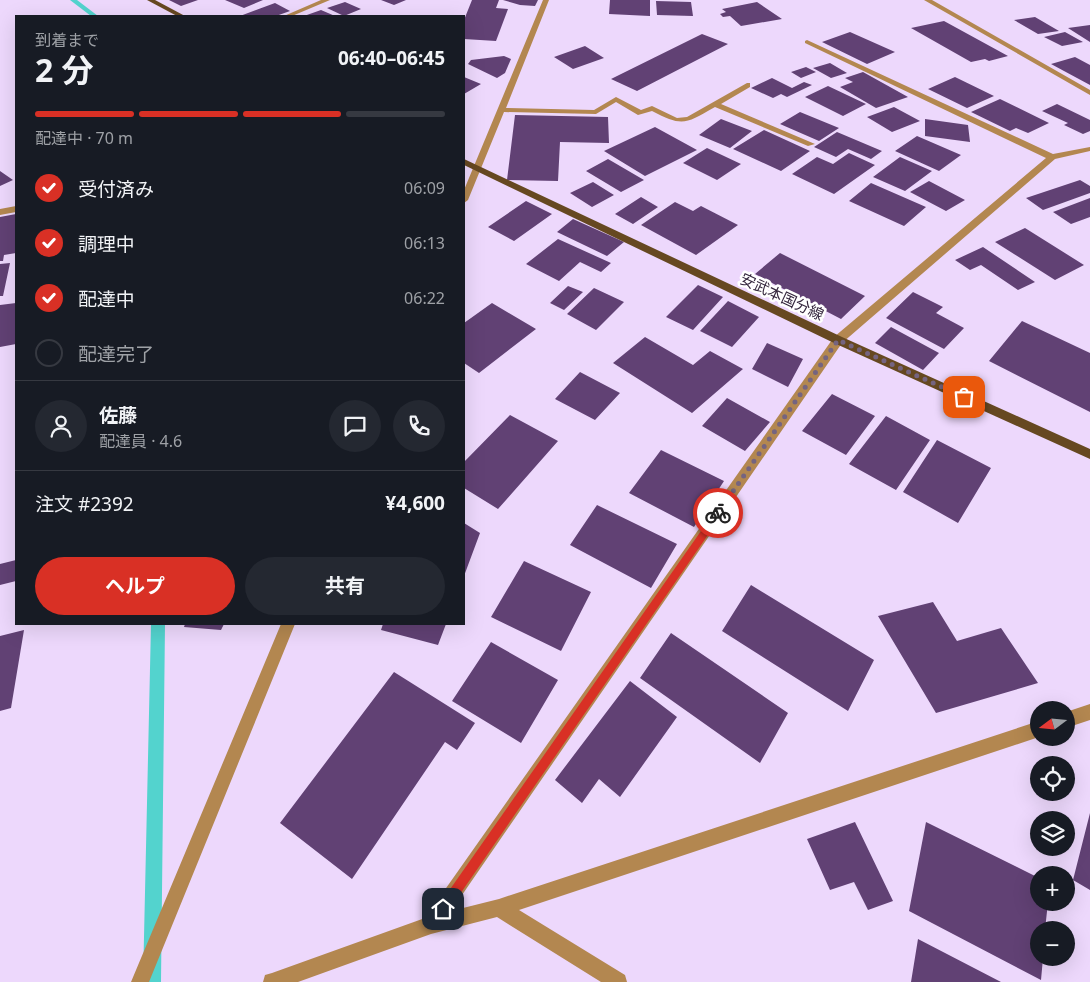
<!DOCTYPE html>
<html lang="ja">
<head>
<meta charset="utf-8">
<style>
	:root { --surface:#171b24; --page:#242831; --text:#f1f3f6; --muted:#9ea1a6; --line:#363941; --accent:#d93025 }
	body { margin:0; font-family:"Noto Sans","Noto Sans JP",sans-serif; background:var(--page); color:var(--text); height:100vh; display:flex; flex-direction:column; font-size:19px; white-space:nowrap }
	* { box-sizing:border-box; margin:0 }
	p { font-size:16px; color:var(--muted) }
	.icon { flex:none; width:28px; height:28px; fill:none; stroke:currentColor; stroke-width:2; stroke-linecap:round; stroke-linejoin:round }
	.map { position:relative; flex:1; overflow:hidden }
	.panel { position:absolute; left:15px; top:15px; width:450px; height:610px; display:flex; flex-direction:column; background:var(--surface); border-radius:0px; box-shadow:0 5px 20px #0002 }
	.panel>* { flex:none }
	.needle { width:32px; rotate:254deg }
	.buttons { position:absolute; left:1030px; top:701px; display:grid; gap:10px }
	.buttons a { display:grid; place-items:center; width:45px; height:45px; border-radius:50%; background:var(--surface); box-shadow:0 5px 20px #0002; font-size:25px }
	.pin { position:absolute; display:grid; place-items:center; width:42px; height:42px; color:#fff; margin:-21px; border-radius:10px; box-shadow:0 2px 8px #0006 }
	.courier { position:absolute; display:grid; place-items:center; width:50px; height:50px; margin:-25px; border:4px solid #d93025; border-radius:50%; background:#fff; color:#222; box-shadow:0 1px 6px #0007 }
	.headline em { font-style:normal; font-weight:700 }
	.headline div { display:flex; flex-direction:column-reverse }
	.headline { display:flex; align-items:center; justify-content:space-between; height:85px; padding:0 20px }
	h1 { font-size:32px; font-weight:700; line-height:38px }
	.bar { display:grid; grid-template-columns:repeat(4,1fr); gap:8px 5px; align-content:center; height:60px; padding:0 20px }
	.bar i { height:6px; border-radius:4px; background:var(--line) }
	.bar .on { background:var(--accent) }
	.bar p { grid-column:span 4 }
	.line { display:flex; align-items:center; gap:12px; padding:0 20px; border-top:1px solid var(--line) }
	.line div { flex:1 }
	.round { display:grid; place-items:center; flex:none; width:52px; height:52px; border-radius:26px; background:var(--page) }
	ol { padding:0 20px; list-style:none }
	li { display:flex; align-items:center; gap:15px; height:55px }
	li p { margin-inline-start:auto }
	li .icon { padding:5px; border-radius:50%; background:var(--accent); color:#fff; stroke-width:4 }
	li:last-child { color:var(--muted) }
	li i { width:28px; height:28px; border:2px solid var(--line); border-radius:50% }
	.primary-button { display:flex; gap:10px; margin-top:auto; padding:10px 20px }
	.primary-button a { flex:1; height:58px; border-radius:30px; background:var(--accent); color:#fff; font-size:20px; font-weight:700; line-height:58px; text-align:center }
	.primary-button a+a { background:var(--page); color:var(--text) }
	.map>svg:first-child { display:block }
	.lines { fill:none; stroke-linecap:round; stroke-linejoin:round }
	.stream { fill:#53d3ce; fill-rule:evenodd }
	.building { fill:#614174 }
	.minor { fill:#b38750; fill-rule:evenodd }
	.major { fill:#664821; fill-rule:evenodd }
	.route { fill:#d93025 }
	.done { stroke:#756480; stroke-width:5; stroke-dasharray:0 9 }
	.labels { text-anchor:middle; stroke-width:5; stroke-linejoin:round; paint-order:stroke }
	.street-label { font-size:15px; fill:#34263d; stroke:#fff }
</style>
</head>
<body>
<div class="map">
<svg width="1090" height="982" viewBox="0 0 1090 982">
	<rect width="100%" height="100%" fill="#edd8fc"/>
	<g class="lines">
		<!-- stream -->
		<path class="stream" d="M70,0H77L98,16H91Z
			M151,624H165L161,982H143Z"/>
	</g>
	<!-- building -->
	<path class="building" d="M169,0H198L181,6Z
		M225,0H263L244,8Z
		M381,0H406L394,5Z
		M472,0H499L496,8L508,9L496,41L464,39V20Z
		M503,0H538L535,6L520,5Z
		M610,0H650V16L609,14Z
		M656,1L691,2L693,16L657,15Z
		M345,2L361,9L344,16L327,8Z
		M757,2L782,19L741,26L730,16L723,17L720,14L726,12L722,9Z
		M275,3L290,11L276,16H240Z
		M321,10L335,16H304Z
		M1035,17L1059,31L1038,34L1014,20Z
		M944,21L1008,56L989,61L985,59L971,62L911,28Z
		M1090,25V42L1068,28Z
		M850,32L895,52L867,64L822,42Z
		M1065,32L1083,42L1062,46L1044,37Z
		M702,34L728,44L637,91L611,79Z
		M585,46L604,58L573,69L554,57Z
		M504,56L511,59L505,73L497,78L468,64L471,60Z
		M1075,57L1090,65V85L1051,64Z
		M830,63L847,73L831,78L813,68Z
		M806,67L816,72L801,78L791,72Z
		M863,72L908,97L876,108L840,87L853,82L845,78Z
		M464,77L481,84L464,94Z
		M955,77L994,96L967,108L928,89Z
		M772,78L792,88L804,82L812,85L787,97L781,94L773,98L751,88Z
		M828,86L866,104L843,116L805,97Z
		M1000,99L1049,123L1028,133L1016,128L1010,131L971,112Z
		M1057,104L1090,120V131L1083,134L1064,125L1068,123L1042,111Z
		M894,107L920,121L892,132L867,117Z
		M800,112L839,128L819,141L780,124Z
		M515,115L608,117L609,143L560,142L558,181L507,180Z
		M721,119L752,131L730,148L699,135Z
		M925,119L968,125L970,142L925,136Z
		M655,127L697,150L645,176L604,151Z
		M764,130L810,151L781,171L733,149Z
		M837,132L882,151L871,159L848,149L836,157L814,147Z
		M917,136L961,155L939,171L895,151Z
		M707,148L741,164L717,180L683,163Z
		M849,153L875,165L834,194L792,174L817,157L833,164Z
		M900,157L932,171L905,191L873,177Z
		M608,159L644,180L621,192L586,171Z
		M0,171L13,180L0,186Z
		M1080,180L1090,186V193L1043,210L1026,198Z
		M929,181L965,200L946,211L910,192Z
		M593,182L614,195L592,207L570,193Z
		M871,183L926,207L904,226L849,201Z
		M641,197L658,207L633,224L615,214Z
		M1090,198V217L1071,224L1053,212Z
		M526,201L552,214L514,241L488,227Z
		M675,202L693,211L701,206L738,225L696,255L641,225Z
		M16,214V253L4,255L3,261H0V217Z
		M573,219L624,242L607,256L557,232Z
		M1025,228L1084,265L1055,280L995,242Z
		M558,239L611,263L601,272L580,262L559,281L526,264Z
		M983,247L1035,282L1018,290L981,265L970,270L955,260Z
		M780,253L865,296L841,319L755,274Z
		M10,263L3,296H0V264Z
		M698,285L723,297L693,330L666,317Z
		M568,286L583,292L564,310L550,303Z
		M594,288L624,302L596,330L567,314Z
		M913,292L943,307L936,313L964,328L944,349L886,318Z
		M728,301L759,317L732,347L700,331Z
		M16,303V344L0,347V305Z
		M492,303L536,329L479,373L464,363V323Z
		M1022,321L1090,353V412L989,361Z
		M891,327L939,353L923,370L875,343Z
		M645,337L693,365L710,351L743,369L692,413L613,363Z
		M767,343L803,359L788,387L752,369Z
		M580,372L620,393L595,420L555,399Z
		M832,394L875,416L846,455L802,431Z
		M727,398L770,422L745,451L702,426Z
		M510,415L558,441L498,509L464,488V462Z
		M886,416L930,440L896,490L849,464Z
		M937,440L991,468L958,523L903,492Z
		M661,450L724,481L694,527L629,493Z
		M597,505L677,544L651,588L570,545Z
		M464,523L480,533L464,576Z
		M16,560V581L0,585V564Z
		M524,561L591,592L561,651L491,617Z
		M751,585L874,660L848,711L722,631Z
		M933,602L957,641L1001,628L1038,683L936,713L878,616Z
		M185,624H224L221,630L184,627Z
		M383,624H446L438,645L381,630Z
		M24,630L11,708L0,711V636Z
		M671,633L788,713L760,763L640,678Z
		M491,642L558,680L521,743L452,701Z
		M394,672L475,723L457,750L445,742L352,879L280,823Z
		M630,681L677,717L620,797L599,779L582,803L555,780Z
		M1090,813V890L1073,880Z
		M855,822L893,901L868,910L854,882L830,890L807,839Z
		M926,822L1039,878V902H1048L1045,930H1039V958H1043L1041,980L909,911Z
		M918,939L1001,982H911Z"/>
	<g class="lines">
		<!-- minor -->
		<path class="minor" d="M321,0H330L292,16H284Z
			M543,0H549L506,108L594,110L616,97L641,110L652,106L677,118L687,117L747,83H750V87L721,104L815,144L808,146L715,107C685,124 683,127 652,111L638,115L616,102L596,114L504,112L468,200L464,203V190Z
			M924,0H932L1090,90V95Z
			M807,40L1053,154L1090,147V151L1055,159L842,343L451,911L499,899L1039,721V737L519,910L625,975L627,982H601L497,917L431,934L298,982H263L265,975L272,973L425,918L834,337L1046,158L805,43V41Z
			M16,206V212L0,215V209Z
			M281,624H295L149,982H131Z
			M1090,704V720L1066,728V712Z"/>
		<!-- major -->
		<path class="major" d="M147,0H155L185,16H177Z
			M464,159L842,337L1090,449V459L834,343L464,165Z"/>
	</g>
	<!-- route -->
	<path class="route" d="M718,510L722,513L721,516L447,913L443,915L439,913L437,909L439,905L715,511Z"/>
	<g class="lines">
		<!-- done -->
		<path class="done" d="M718,513L838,340L964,397"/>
	</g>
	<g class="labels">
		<!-- street labels -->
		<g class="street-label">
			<text transform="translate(782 297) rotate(25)" y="5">安武本国分線</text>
		</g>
	</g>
</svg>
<div class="buttons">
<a><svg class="needle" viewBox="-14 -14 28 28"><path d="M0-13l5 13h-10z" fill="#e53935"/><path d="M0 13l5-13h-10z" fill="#9ea1a6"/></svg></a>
<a><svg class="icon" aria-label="locate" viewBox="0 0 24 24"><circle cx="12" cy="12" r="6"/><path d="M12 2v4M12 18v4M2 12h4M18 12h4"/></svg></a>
<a><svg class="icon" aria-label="layers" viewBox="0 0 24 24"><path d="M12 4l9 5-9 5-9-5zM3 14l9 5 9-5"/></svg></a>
<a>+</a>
<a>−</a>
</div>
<div class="pin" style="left:964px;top:397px;background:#ea580c"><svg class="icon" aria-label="bag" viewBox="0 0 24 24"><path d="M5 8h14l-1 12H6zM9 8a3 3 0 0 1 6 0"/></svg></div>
<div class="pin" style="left:443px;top:909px;background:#1f2937"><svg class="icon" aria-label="home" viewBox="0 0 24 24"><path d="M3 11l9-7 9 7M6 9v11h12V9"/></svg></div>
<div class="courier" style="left:718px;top:513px"><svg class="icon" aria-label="bike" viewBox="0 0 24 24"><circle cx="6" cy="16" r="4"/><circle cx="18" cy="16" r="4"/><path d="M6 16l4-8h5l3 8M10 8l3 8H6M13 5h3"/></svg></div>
<section class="panel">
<div class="headline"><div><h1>2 分</h1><p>到着まで</p></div><em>06:40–06:45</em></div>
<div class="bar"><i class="on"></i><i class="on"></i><i class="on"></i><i></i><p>配達中 · 70 m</p></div>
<ol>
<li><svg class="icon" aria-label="check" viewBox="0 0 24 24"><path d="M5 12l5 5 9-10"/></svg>受付済み<p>06:09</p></li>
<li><svg class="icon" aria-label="check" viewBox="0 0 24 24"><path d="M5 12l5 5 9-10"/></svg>調理中<p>06:13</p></li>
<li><svg class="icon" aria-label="check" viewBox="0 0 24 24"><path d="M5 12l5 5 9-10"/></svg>配達中<p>06:22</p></li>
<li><i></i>配達完了</li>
</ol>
<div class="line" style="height:90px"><a class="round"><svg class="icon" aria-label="person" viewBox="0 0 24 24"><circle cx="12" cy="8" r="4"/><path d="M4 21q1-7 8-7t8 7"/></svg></a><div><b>佐藤</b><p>配達員 · 4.6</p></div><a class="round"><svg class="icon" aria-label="chat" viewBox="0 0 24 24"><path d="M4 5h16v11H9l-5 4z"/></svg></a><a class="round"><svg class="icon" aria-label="phone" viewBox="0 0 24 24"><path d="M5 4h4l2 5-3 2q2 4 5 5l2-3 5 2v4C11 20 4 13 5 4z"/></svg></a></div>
<div class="line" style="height:65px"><div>注文 #2392</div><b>¥4,600</b></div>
<div class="primary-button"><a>ヘルプ</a><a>共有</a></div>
</section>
</div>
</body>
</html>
